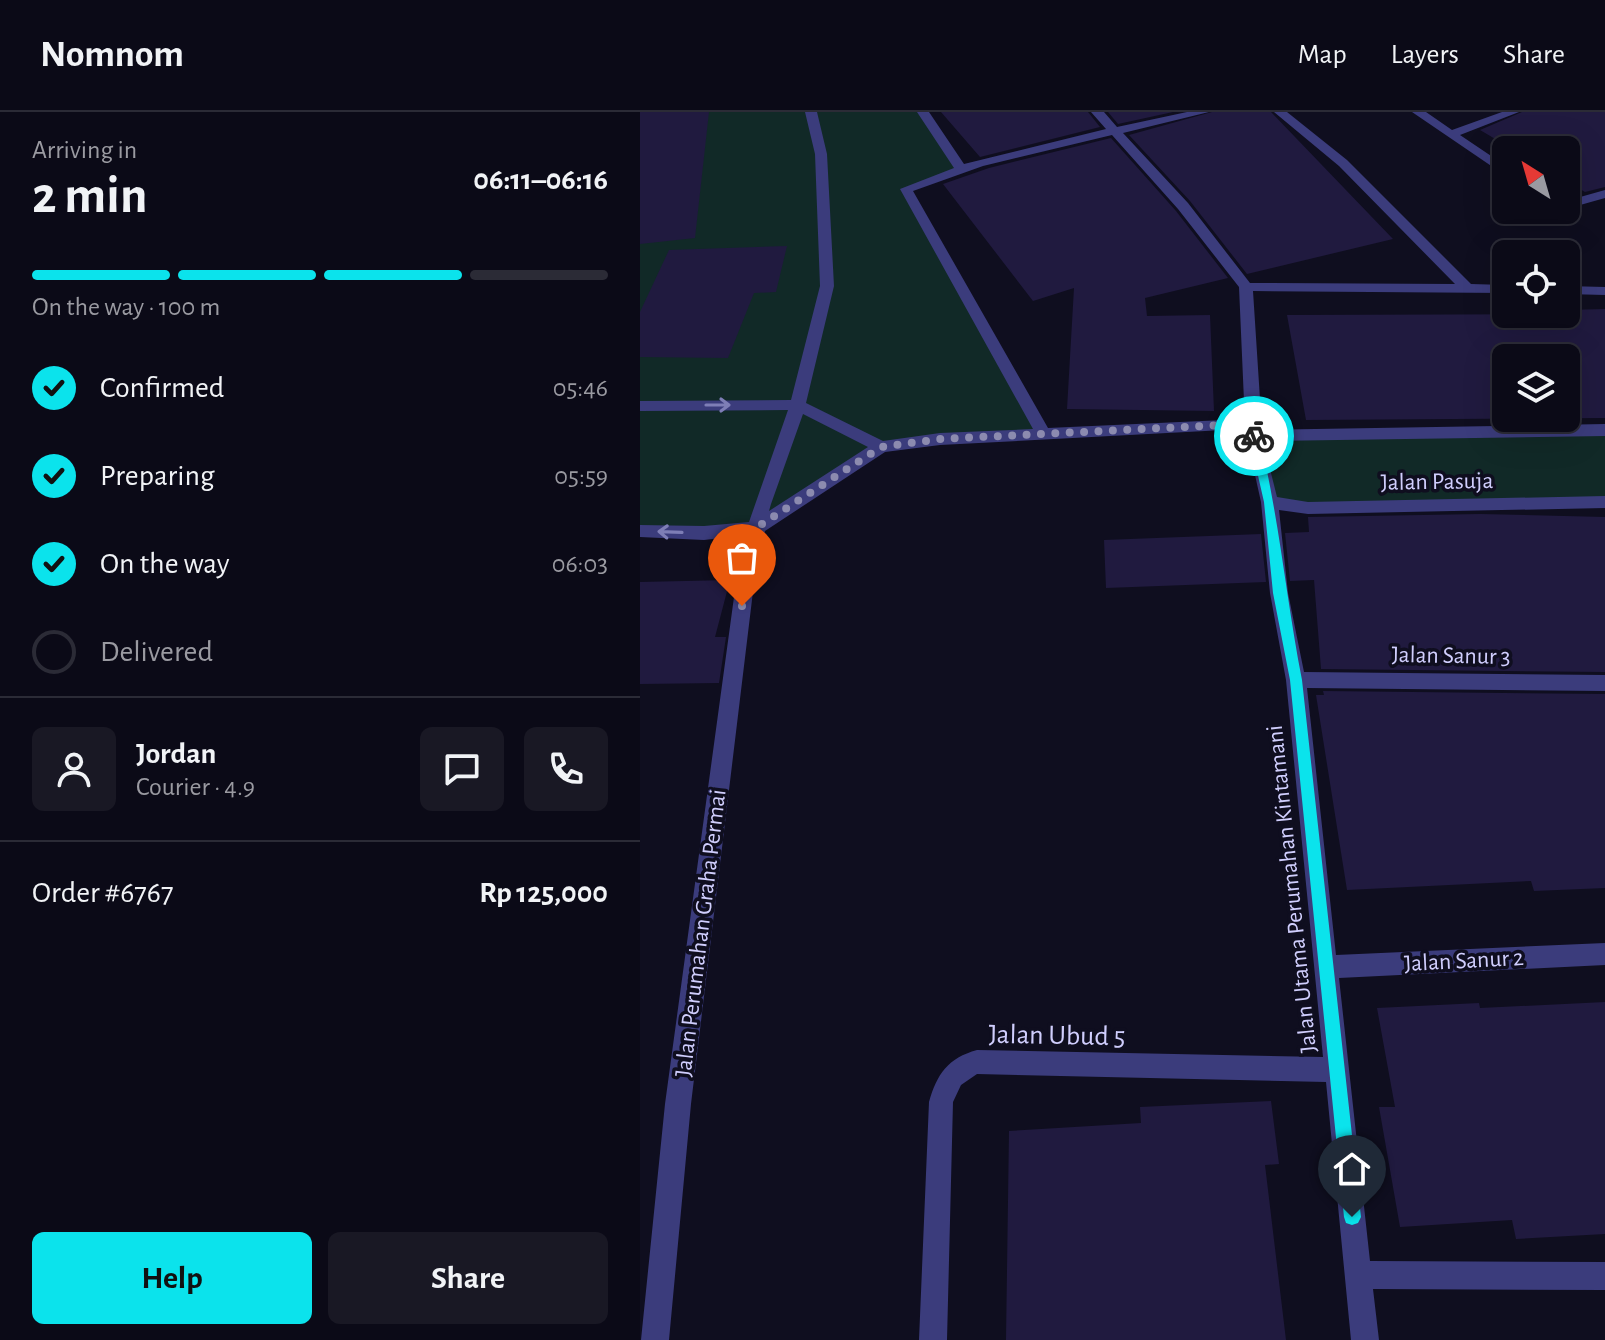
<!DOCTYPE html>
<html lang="en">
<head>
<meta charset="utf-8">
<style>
	:root { --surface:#0b0a17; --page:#191824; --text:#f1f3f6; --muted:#9a9aa1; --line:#2b2b36; --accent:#0be3ec }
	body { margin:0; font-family:"Alegreya Sans",sans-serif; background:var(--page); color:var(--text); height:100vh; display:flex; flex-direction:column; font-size:30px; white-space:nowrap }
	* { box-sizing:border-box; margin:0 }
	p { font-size:26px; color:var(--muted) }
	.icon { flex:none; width:44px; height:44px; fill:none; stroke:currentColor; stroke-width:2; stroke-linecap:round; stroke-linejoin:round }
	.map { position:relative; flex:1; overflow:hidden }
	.drawer { display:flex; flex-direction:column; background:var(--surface); width:640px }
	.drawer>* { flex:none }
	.needle { width:52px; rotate:323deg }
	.controls { position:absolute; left:852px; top:24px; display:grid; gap:16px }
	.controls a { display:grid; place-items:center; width:88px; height:88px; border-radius:12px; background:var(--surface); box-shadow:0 8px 32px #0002,0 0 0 2px var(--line); font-size:40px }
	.pin { position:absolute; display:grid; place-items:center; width:68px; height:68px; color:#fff; margin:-82px -34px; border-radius:50% 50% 50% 0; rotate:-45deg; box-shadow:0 0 8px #0007 }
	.pin .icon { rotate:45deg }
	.courier { position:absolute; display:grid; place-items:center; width:80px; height:80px; margin:-40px; border:6px solid #0be3ec; border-radius:50%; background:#fff; color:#222; box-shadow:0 2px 10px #0007 }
	.overview em { font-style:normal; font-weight:700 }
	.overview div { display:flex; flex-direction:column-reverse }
	.overview { display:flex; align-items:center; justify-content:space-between; height:136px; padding:0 32px }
	h1 { font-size:52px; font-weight:700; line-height:60px }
	.bar { display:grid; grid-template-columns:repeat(4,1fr); gap:12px 8px; align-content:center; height:96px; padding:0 32px }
	.bar i { height:10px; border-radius:6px; background:var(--line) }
	.bar .selected { background:var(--accent) }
	.bar p { grid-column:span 4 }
	.line { display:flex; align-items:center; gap:20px; padding:0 32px; border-top:2px solid var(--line) }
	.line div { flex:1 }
	.round { display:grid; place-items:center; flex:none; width:84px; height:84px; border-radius:12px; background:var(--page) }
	ol { padding:0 32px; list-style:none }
	li { display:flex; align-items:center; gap:24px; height:88px }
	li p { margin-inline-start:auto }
	li .icon { padding:8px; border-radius:50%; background:var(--accent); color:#111; stroke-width:4 }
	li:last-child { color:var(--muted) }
	li i { width:44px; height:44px; border:4px solid var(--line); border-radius:50% }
	.action { display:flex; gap:16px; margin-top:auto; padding:16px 32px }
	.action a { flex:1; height:92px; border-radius:12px; background:var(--accent); color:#111; font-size:32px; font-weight:700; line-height:92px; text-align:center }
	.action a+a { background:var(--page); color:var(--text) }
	header { display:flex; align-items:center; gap:48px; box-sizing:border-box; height:112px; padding:0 40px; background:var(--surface); border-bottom:2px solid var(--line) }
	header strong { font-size:38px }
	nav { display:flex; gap:44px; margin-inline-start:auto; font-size:28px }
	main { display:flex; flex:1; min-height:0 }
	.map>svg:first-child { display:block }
	.green { fill:#112927 }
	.building { fill:#201a3f; fill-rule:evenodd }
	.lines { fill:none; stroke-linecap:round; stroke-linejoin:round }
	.minor { fill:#3b3c7c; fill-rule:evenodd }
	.oneway { stroke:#7e7eb6 }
	.route { fill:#0be3ec }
	.done { stroke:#8c8baf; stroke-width:8; stroke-dasharray:0 14.4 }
	.labels { text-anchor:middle; stroke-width:7; stroke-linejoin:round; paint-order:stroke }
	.street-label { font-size:24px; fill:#d0cefd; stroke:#0f0e1f }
	.near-street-label { font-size:28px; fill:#d0cefd; stroke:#0f0e1f }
</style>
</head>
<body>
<header>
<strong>Nomnom</strong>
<nav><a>Map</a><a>Layers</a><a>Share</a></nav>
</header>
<main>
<section class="drawer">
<div class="overview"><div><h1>2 min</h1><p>Arriving in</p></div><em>06:11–06:16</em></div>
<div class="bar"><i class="selected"></i><i class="selected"></i><i class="selected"></i><i></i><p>On the way · 100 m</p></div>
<ol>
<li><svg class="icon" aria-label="check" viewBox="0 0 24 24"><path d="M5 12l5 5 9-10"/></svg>Confirmed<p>05:46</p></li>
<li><svg class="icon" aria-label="check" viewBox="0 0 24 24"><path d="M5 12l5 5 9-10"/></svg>Preparing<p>05:59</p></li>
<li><svg class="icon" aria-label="check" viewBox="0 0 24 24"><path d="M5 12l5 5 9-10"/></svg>On the way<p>06:03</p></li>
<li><i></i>Delivered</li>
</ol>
<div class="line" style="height:144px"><a class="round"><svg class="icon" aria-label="person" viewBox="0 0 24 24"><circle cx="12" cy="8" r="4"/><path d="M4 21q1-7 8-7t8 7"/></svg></a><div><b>Jordan</b><p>Courier · 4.9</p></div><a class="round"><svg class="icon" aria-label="chat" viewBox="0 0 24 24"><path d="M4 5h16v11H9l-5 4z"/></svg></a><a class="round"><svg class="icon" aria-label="phone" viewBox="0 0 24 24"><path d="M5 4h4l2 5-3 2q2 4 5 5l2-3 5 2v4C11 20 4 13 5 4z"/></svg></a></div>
<div class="line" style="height:104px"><div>Order #6767</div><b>Rp 125,000</b></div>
<div class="action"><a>Help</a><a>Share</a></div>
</section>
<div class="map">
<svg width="965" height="1228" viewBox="0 0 965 1228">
	<rect width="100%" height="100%" fill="#0f0e1f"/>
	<!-- green -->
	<path class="green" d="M0,0H283L320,55L266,77L403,321L241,335L116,416L0,419Z
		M965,318V390L668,396L630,390L614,324Z"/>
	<!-- building -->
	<path class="building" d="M0,0H69L55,126L0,132Z
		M301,0H448L460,15L340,45Z
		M468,0H533L478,12Z
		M572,0H631L753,127L607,162L550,89L489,23Z
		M882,0H965V75L945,80L926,69V38H874L840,18Z
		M471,26L536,99L588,166L505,186L507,204L570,203L574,299L427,297L434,176L393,189L303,72L349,56Z
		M147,134L136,180L114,181L88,246L0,245V200L29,138Z
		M965,197V306L666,308L647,203L926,202V198ZM866,246H926V306H866Z
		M840,402L965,405V560L681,557L674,468L650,469L645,421L669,420L668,405Z
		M621,422L626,470L466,476L464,428Z
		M90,468L75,525H86L79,571L0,572V470Z
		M683,579L965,582V776L894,779L891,769L707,778L676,583H684Z
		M965,890V1122L876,1127L872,1108L760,1115L739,995H755L737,896L839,891L840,896Z
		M631,989L639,1052L625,1053L646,1228H366L369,1019L501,1011L500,995Z"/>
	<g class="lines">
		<!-- minor -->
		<path class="minor" d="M165,0H177L187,42L194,174L166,291L243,329L300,321L393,317L260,77L314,56L277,0H289L324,52L466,17L451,0H464L477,15L547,0H569L483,21L548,91L610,171L815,172L699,54L634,0H647L707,48L831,172L866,173V181L613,179L622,318L965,312V324L623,329L637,385L668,390L965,384V396L668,402L639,398L648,481L664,560L965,563V579L667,576L696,843L965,831V853L699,866L730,1149L965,1150V1178L733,1177L739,1228H711L686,970L337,962L321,973L313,990L307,1228H279L289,990C297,962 308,946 337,938L683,945L646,568L630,481L621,390L607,327L584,318L300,333L245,340L125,419L115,463L51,992L29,1228H1L25,992L97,463L106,423L64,428L0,425V413L64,414L109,410L148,298L0,299V289L151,288L180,174L175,42ZM472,23L538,97L599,175L605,312L584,308L408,316L273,79L343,54ZM163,302L228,335L129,399L131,392Z
			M772,0H786L812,18L862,0H879L820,23L866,54V64Z
			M965,78V86L926,97V89Z
			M926,174L965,175V183L926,182Z"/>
	</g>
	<!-- one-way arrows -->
	<defs><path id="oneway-shaft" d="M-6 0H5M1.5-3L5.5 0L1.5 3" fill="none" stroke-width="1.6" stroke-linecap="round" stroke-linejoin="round" transform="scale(2)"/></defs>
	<g class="oneway">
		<use href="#oneway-shaft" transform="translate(78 293)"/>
		<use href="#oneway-shaft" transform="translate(30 420) rotate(-178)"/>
	</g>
	<!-- route -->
	<path class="route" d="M614,320L619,324C639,404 646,486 662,568L721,1105L718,1111L712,1113L706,1111L704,1105L650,568L633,481L624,390L609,324Z"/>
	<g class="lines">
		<!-- done -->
		<path class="done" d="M102,494L116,416L241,335L300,327L584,313L603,317L614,324"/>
	</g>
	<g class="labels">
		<!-- street labels -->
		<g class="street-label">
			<text transform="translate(797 369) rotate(-1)" y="8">Jalan Pasuja</text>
			<text transform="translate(811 543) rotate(1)" y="8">Jalan Sanur 3</text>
			<text transform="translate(651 777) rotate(-96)" y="8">Jalan Utama Perumahan Kintamani</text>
			<text transform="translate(60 821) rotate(-83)" y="8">Jalan Perumahan Graha Permai</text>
			<text transform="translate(824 848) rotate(-3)" y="8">Jalan Sanur 2</text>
		</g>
		<!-- near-street labels -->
		<g class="near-street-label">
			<text transform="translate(417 922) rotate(1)" y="10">Jalan Ubud 5</text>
		</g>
	</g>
</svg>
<div class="controls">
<a><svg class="needle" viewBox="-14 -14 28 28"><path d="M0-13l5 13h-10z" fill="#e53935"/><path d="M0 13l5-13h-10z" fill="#9a9aa1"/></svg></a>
<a><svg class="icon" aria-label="locate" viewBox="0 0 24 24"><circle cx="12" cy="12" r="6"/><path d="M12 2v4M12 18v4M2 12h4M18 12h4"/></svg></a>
<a><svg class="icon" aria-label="layers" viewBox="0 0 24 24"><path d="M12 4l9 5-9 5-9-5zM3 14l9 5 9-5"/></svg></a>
</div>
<div class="pin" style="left:102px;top:494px;background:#ea580c"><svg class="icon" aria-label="bag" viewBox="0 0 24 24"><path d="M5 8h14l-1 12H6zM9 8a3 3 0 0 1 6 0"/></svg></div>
<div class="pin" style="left:712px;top:1105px;background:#1f2937"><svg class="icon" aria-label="home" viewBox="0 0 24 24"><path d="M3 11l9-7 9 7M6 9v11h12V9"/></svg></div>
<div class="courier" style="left:614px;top:324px"><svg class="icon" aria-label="bike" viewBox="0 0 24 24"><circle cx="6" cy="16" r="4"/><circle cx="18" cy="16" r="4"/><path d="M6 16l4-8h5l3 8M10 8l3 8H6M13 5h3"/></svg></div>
</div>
</main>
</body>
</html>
